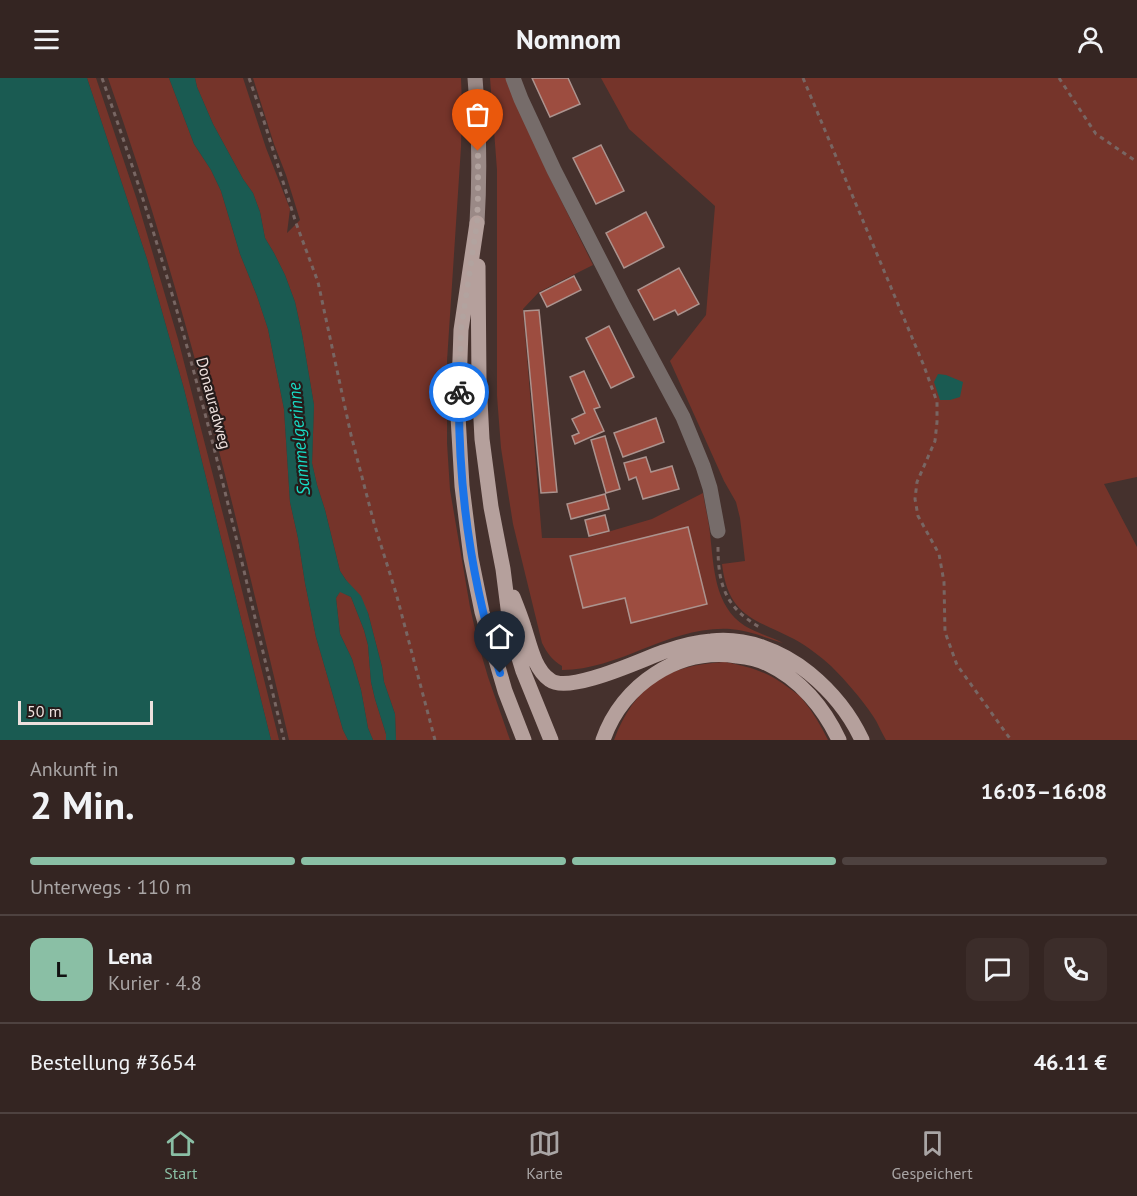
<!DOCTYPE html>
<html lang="de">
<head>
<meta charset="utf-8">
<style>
	:root { --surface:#342522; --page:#3c2d2a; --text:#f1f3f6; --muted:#a9a5a5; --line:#4e4240; --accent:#8abfa5 }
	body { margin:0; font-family:"PT Sans",sans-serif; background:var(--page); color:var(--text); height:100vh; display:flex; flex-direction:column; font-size:22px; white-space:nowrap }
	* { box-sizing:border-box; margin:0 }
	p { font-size:20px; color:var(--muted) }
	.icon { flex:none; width:33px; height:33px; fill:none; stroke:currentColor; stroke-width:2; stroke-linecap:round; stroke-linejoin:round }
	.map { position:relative; height:662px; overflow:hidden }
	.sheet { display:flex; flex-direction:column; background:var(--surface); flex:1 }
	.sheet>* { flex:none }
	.scale { position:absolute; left:18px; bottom:15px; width:135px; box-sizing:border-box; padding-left:6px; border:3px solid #ede0dd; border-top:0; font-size:16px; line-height:21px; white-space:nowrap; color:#ede0dd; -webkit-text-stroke:4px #251b1a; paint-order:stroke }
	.pin { position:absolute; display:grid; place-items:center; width:51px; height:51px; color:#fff; margin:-62px -26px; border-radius:50% 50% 50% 0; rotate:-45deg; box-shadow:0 0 6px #0007 }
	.pin .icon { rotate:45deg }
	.courier { position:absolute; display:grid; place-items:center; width:60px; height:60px; margin:-30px; border:4px solid #1a73e8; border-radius:50%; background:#fff; color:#222; box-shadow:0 2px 8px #0007 }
	.summary em { font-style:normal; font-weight:700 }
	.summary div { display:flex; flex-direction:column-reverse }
	.summary { display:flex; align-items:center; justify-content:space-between; height:102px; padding:0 30px }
	h1 { font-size:39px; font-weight:700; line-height:45px }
	.bar { display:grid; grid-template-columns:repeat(4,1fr); gap:9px 6px; align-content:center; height:72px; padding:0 30px }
	.bar i { height:8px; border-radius:4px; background:var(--line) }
	.bar .active { background:var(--accent) }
	.bar p { grid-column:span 4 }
	.line { display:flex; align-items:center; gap:15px; padding:0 30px; border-top:2px solid var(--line) }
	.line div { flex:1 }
	.round { display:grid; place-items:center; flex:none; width:63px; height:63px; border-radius:12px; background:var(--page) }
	header { display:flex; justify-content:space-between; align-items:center; height:78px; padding:0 30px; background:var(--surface); font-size:27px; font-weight:700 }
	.tabs { display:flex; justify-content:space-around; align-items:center; height:84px; border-top:2px solid var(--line); background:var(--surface); font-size:16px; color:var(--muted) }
	.tabs a { display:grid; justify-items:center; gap:3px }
	.tabs .active { color:var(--accent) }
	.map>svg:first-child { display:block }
	.green { fill:#75342a }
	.water { fill:#1a5b52 }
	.building { fill:#9d4d40; stroke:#ac938e; stroke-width:1.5 }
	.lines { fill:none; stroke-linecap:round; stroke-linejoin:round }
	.path { stroke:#786663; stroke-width:3; stroke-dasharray:4.5 4.5; stroke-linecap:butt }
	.street { stroke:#766c6a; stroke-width:15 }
	.secondary { stroke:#9a8986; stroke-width:15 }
	.primary { stroke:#b5a09c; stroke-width:15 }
	.done { stroke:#b2a39f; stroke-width:6; stroke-dasharray:0 10.8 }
	.route { stroke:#1a73e8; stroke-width:8 }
	.labels { text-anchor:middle; stroke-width:4.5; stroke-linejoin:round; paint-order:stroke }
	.street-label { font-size:16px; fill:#ede0dd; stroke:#251b1a }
	.water-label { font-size:18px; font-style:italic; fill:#18dbc5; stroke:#251b1a }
</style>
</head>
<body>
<header><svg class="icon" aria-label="menu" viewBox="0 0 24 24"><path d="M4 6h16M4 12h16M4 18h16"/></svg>Nomnom<svg class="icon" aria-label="person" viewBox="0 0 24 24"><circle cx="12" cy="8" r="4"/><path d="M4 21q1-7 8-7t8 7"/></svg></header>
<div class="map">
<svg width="1137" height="662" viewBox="0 0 1137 662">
	<rect width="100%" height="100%" fill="#45312d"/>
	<!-- green -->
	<path class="green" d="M87,0H96L137,122L178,261L227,452L279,662H271L184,311L147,181Z
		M108,0H169L194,66L211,92L221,113L240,176L257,218L268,251L284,331L290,424L298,460L305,505L316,559L343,652L348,662H289C236,439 185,216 108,0Z
		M195,0H243L266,70L290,131L287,155L300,142L286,97L274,66L253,0H461L462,28L461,69L447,283V365L450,412L470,529L478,565L488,599L510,662H396L395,636L384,604L382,589L368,535L340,493L325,432L317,407L312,385L314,327L302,256L295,224L285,197L274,175L265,160L260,134L253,115L243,101L213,46L197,9Z
		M490,0H506L549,98L593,187L539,214L523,231L542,460H587L652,441L703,415C705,429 709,443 710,456C714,489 714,528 745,548C757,555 771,559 783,565C766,560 748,552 730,551C668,548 621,592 562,592V588C552,582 547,575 542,565L513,446L501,370L497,318V92Z
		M601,0H1137V399L1104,406L1137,469V662H886C881,654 878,645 873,638C861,620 846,603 831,588C820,578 807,568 794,561C754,541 728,538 722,486L745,483L740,440L736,424L724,403L670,283L706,237L715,128L629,51Z
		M340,513L351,519L364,552L368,567L371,604L375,621L386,656V662H373L368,650L361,612L352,581L340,556L336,520Z
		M725,584C751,589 768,594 789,610C794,614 800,617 803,622C813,634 821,648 828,662H614C635,607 667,587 725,584Z"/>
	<!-- water -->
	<path class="water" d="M0,0H87L147,181L184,311L271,662H0Z
		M169,0H195L197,9L213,46L243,101L253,115L260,134L265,160L274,175L285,197L295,224L302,256L314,327L312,385L317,407L325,432L340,493L346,502L361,518L368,535L382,589L384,604L395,636L396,662H386V656L375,621L371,604L368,567L364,552L351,519L340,514L336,520L340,556L352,581L361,612L368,650L373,662H348L343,652L316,559L305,505L298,460L290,424L284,331L268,251L257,218L240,176L221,113L211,92L194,66Z
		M938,296L946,297L963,304L960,319L950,322H940L934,304Z"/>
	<!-- building -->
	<path class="building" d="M532,0H568L580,26L550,39Z
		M601,67L624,113L596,126L573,80Z
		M646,134L664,169L624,190L606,155Z
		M679,190L699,226L678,237L675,232L654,242L638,212Z
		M574,198L581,212L547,229L540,215Z
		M539,232L557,414L541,415L524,233Z
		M609,248L634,299L611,310L586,260Z
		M584,293L600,329L594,331L604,353L575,366L572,358L579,355L572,341L585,335L570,299Z
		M656,340L664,364L623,379L614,355Z
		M605,358L620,411L606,415L591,362Z
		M646,379L651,394L672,388L679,411L643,421L636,399L629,402L624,385Z
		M605,416L609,431L571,441L567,426Z
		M605,437L609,453L589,458L585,442Z
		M688,449L707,526L631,545L625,520L583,530L570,478Z"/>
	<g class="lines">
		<!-- path -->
		<path class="path" d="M102,0C139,104 172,210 200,317C231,431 256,547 284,662
			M249,0L262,37L296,145L318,204L351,357L374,445L396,515L435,662
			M803,0L924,288L937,324V344L935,363L917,404L915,421L918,438L939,476L944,504L945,554L957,587L1011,662
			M1059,0L1096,56L1137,84
			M718,469C718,508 726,530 761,550"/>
		<!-- street -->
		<path class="street" d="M513,0L521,21L554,92L623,227L683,339L703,388L710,410L718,453"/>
		<!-- secondary -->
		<path class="secondary" d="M475,0C479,48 480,97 477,145"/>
		<!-- primary -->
		<path class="primary" d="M477,145L461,252L458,338L462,408L471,480L482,534L505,613L524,662
			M478,188L479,303L482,361L491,429L503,491L511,554L523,593L551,662
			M513,519C517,529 521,539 524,549C530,567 534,591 550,602C569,616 641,582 663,574C678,569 695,564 711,563C746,559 782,573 809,595C831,613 850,636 862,662
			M603,662C622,607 678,569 737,578C747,579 758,581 768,586C800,601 824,630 839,662"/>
	</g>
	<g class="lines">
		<!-- done -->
		<path class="done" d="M459,314L461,252L477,145L478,118V73"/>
		<!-- route -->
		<path class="route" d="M459,314C458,410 471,503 500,595"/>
	</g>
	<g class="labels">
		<!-- street labels -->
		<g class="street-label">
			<text transform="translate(214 325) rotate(75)" y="6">Donauradweg</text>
		</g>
		<!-- water labels -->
		<g class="water-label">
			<text transform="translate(299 361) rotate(-95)" y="6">Sammelgerinne</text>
		</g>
	</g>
</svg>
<div class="scale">50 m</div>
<div class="pin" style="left:478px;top:73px;background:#ea580c"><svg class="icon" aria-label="bag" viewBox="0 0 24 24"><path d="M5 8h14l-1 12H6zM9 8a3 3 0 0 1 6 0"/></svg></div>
<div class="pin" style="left:500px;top:595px;background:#1f2937"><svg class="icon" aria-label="home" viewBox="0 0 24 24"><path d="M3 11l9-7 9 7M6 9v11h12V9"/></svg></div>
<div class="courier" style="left:459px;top:314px"><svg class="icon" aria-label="bike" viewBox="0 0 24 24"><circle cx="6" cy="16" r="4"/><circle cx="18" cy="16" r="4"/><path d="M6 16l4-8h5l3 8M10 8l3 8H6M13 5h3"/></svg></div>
</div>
<section class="sheet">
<div class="summary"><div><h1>2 Min.</h1><p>Ankunft in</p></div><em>16:03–16:08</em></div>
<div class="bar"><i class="active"></i><i class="active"></i><i class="active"></i><i></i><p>Unterwegs · 110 m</p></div>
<div class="line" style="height:108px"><b class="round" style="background:var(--accent);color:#111">L</b><div><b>Lena</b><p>Kurier · 4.8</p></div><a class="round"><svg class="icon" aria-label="chat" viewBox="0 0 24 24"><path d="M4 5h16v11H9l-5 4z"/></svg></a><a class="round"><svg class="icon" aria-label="phone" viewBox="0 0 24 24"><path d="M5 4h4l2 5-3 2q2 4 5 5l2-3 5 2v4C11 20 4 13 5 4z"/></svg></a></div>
<div class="line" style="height:78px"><div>Bestellung #3654</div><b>46.11 €</b></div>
</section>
<nav class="tabs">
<a class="active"><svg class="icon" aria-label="home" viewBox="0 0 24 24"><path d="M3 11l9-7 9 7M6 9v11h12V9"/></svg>Start</a>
<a><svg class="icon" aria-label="map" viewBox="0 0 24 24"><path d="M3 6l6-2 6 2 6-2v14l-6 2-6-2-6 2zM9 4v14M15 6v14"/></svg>Karte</a>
<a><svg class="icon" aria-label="saved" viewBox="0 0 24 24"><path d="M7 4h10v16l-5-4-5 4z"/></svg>Gespeichert</a>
</nav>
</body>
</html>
